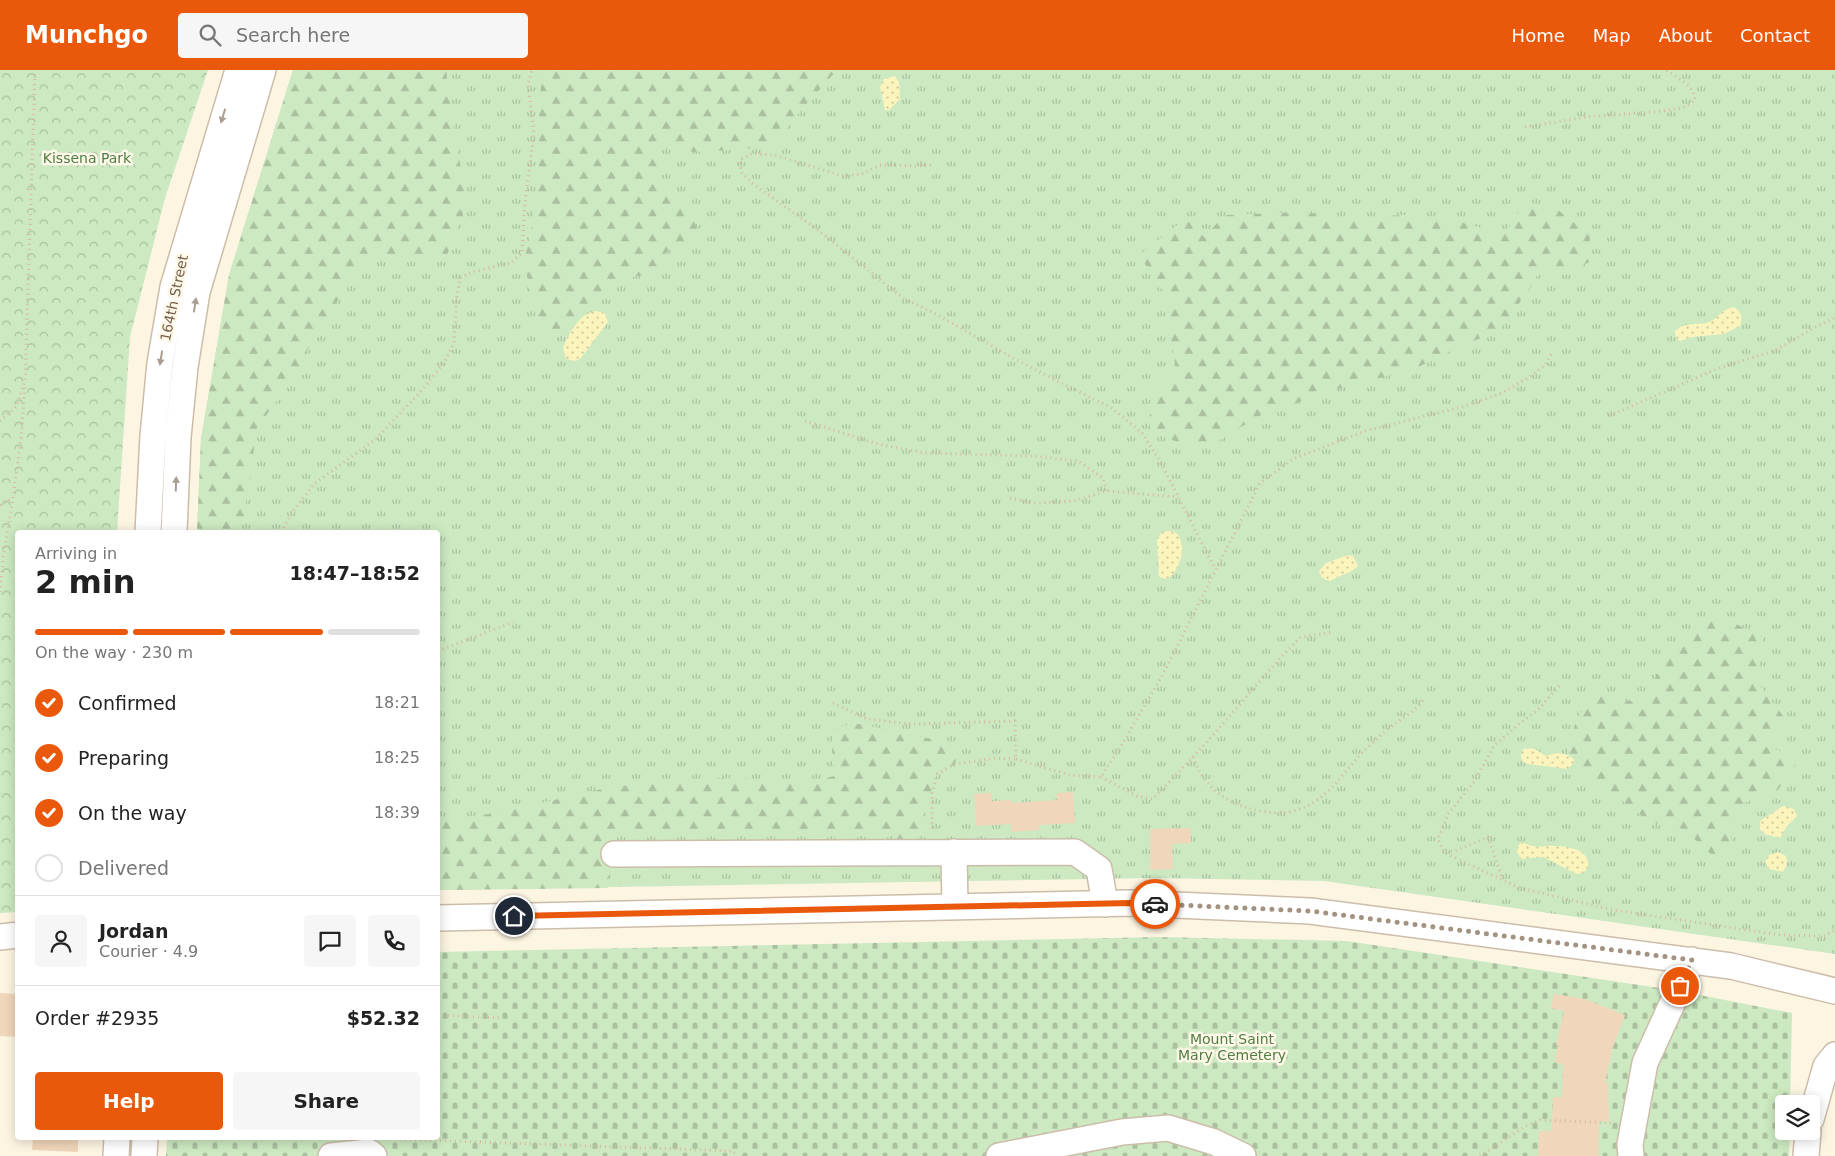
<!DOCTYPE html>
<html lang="en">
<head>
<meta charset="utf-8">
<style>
	:root { --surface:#fff; --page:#f6f6f6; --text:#222; --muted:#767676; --line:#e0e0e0; --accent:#ea580c }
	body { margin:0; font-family:"DejaVu Sans",sans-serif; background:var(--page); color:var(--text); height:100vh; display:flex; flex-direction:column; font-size:19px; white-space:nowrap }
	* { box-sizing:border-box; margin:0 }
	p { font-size:16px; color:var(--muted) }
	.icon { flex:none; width:28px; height:28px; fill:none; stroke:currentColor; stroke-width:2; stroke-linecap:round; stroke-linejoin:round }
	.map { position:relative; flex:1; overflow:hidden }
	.panel { position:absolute; left:15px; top:460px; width:425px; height:610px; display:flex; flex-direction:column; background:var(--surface); border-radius:5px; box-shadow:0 2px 12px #0003 }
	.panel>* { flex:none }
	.tools { position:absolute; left:1775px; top:1025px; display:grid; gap:10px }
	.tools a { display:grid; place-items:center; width:45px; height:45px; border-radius:5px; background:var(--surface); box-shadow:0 2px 12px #0003; font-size:25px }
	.pin { position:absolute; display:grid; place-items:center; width:42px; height:42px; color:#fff; margin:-21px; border:2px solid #fff; border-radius:50%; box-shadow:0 1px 5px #0007 }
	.courier { position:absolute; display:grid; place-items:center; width:50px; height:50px; margin:-25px; border:4px solid #ea580c; border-radius:50%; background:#fff; color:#222; box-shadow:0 1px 6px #0007 }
	.overview em { font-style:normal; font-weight:800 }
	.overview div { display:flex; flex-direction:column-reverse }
	.overview { display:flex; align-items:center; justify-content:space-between; height:85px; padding:0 20px }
	h1 { font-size:32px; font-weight:800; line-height:38px }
	.bar { display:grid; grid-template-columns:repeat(4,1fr); gap:8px 5px; align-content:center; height:60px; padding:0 20px }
	.bar i { height:6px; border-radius:4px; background:var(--line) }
	.bar .active { background:var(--accent) }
	.bar p { grid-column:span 4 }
	.line { display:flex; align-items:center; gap:12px; padding:0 20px; border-top:1px solid var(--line) }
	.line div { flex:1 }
	.round { display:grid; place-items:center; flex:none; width:52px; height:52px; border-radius:5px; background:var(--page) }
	ol { padding:0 20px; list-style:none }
	li { display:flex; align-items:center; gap:15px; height:55px }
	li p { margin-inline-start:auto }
	li .icon { padding:5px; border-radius:50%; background:var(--accent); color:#fff; stroke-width:4 }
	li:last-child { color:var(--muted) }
	li i { width:28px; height:28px; border:2px solid var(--line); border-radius:50% }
	.button { display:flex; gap:10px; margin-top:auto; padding:10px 20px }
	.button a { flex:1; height:58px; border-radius:5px; background:var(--accent); color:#fff; font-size:20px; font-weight:800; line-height:58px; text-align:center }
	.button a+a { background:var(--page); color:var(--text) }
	header { display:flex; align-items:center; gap:30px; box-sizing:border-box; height:70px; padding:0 25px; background:var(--accent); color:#fff }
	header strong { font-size:24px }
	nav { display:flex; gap:28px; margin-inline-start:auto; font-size:18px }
	.search { width:350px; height:45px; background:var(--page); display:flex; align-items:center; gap:12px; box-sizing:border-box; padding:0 18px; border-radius:5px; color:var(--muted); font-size:19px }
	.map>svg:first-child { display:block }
	.grass { fill:url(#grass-tufts) }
	.forest { fill:url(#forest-firs) }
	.sand { fill:url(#sand-dots) }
	.cemetery { fill:url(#cemetery-stones) }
	.park { fill:url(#park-crowns) }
	.building { fill:#f0d6ba }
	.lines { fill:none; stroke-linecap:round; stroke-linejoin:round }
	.minor-casing { stroke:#ccbda9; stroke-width:28 }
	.path { stroke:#d5ba9d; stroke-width:3; stroke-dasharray:1 4; stroke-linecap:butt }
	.minor { stroke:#fff; stroke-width:25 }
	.oneway { fill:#aa9e92 }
	.done { stroke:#a2927f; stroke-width:5; stroke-dasharray:0 9 }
	.route { stroke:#ea580c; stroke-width:6 }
	.labels { text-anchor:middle; stroke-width:5; stroke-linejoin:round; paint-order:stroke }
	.park-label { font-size:14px; fill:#4f7e44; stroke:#fff8e8 }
	.street-label { font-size:14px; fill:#725d49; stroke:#fff8e8 }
</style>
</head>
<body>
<header>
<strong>Munchgo</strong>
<div class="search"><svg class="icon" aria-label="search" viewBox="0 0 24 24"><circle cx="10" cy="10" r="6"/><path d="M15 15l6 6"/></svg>Search here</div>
<nav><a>Home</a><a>Map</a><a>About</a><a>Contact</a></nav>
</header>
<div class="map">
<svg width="1835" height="1086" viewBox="0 0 1835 1086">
	<defs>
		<pattern id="grass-tufts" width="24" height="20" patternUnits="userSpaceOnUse" patternTransform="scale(1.25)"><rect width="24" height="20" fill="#cce9c1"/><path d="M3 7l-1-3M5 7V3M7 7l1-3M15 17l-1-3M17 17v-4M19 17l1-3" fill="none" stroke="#aac09f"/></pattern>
		<pattern id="forest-firs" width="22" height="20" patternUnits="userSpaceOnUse" patternTransform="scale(1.25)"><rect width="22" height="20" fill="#cce9c1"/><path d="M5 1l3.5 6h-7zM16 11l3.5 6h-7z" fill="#aac09f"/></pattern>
		<pattern id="sand-dots" width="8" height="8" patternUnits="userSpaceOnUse" patternTransform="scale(1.25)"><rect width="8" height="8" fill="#fbf4bd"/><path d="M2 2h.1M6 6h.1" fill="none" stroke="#d0c99c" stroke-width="1.8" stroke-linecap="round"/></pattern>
		<pattern id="cemetery-stones" width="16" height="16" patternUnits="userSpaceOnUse" patternTransform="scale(1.25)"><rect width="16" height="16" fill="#cce9c1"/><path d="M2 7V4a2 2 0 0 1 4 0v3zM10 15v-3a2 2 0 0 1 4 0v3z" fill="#aac09f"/></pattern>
		<pattern id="park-crowns" width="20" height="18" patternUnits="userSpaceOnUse" patternTransform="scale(1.25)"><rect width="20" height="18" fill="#cce9c1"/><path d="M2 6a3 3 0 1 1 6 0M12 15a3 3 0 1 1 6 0" fill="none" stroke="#aac09f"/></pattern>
	</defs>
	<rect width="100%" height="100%" fill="#fcf5e2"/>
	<!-- grass -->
	<path class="grass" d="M293,0H1835V884L1324,811L1151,808L438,820V462H197L201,369L229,205Z"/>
	<!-- forest -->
	<path class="forest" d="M293,0H446L455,68L464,114L463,146L447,185H369L332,239L310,275L298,301L257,358L244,447L238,462H197L201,369L229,205Z
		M543,0H837L797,45L776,73L745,79L695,82L659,76V113L691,137L698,164L665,183L655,202L609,213L587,242L573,257L568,268L539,257L524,193L532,156L539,104V33Z
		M1525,132L1554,137L1590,165L1589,192L1565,205L1558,200L1539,201L1530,219L1498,261L1461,276L1414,299L1330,321L1259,346L1215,373H1180L1150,361V343L1158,314L1169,315L1175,294L1170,262L1169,237L1162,220L1139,185L1186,148L1204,167L1225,145L1302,142L1348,148L1405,145L1464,153L1504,164Z
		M1719,545L1763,568L1759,592V614L1786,650L1769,677L1799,688L1778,720L1744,733L1731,751L1732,785L1713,786L1684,759L1663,757L1630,739L1621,729L1592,714L1574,701V689L1568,684L1576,650L1595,622L1633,632L1645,626L1667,588L1683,576Z
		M861,654L960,675L955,694L937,704L921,754L917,771L894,774L893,761L611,764L608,818L438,820V753L515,739L611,717L689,709L740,708L780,712L820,709L835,706L832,679L835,656Z"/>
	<!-- sand -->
	<path class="sand" d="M895,6L899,12L900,29L889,40H885L880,17L884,9Z
		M1734,237C1743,243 1742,247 1740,256L1724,264L1692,267L1680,271L1676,268L1675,262C1682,250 1703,257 1713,250C1720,245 1724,238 1734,237Z
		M596,241L605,243L608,252L581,288L576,291L566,289L563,278C570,262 578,244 596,241Z
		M1170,461L1175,462L1179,466C1182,473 1183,480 1181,487C1179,496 1170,516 1159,506L1157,469L1162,462Z
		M1348,485L1353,486L1358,496C1350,504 1340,505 1330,511L1322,508L1319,501L1326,493Z
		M1526,678L1535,679L1546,686C1556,682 1565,682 1574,689V693L1567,699L1528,694L1523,692L1521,687L1522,680Z
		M1783,736L1794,739L1797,746L1787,756L1780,768L1764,764L1760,759V751Z
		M1522,772C1526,773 1530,776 1533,776C1540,778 1547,775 1553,776C1568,776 1591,779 1588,798L1583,803L1577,804L1543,787L1522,789L1517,782L1518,776Z
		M1778,782L1786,786C1788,792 1787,796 1783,802L1769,799L1765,792L1769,785Z"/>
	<!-- cemetery -->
	<path class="cemetery" d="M1158,867L1347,871L1679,921L1792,943L1790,1034H1784V1061H1790L1789,1086H166L167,1068H438V882Z"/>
	<!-- park -->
	<path class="park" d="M0,0H208L165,128L130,267L117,462H18V842L0,843Z"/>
	<!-- building -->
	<path class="building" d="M1073,722L1075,753L1039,755V760L1011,762V754L976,756L974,724L991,723L992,731L1011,730V733L1057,730V723Z
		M1190,758L1191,773L1172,774L1173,799L1150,800V759Z
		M0,923L18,924V967L0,966Z
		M1554,924L1585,929L1625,945L1612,980L1605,1013H1608L1609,1051H1599L1598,1086H1538L1539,1061H1552L1553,1027H1562L1563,994L1555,992L1558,975H1556L1564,941L1551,938Z
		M33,1068H78V1082L32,1080Z"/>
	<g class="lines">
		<!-- minor casing -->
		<g class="minor-casing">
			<path id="minor" d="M148,462L153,366L160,293L173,217L238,0
				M174,462L178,367L185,297L197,222L263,0
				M954,782L955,837
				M614,784L1075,782L1099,799L1105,834
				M438,848L1130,833L1310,841L1731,896L1835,921
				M0,867L18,865
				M1811,1049L1826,996L1835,985
				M116,1086L117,1068
				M144,1086L145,1068
				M331,1086L369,1082L374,1086
				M999,1086L1122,1062L1168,1058L1214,1072L1243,1086
				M1631,1086L1630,1074L1645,993L1692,890
				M1806,1086L1808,1061"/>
		</g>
		<!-- path -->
		<path class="path" d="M1525,57L1586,47L1664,41L1685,37L1695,30C1694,15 1677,8 1666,0
			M931,95L918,96L880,95L862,104L843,106L778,86L753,83L742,89L740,93L742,103L753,114L818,160L903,228L936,244L1013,288L1069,317L1112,338L1142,363L1160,391L1215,499
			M1609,346L1714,300L1776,280L1819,255L1835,248
			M0,351L16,337L25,311L35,0
			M805,351L878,374L925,383L1035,386L1078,391L1103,408L1107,421
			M1010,428L1034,433L1074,431L1107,421L1178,427
			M0,435L13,428
			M281,462L292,443L314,414L376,369L423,319L445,291L454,273L457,226L460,208L472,202L511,193L522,183L525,132L534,64L528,15L532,0
			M351,462L354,461
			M0,522L4,481L13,428L21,368L25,317
			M438,581L513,552
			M1559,616L1538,640L1519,654L1494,676L1474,712L1448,744L1438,770L1445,783L1520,818L1614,840L1780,865L1825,866L1835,860
			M833,633L867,649L912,654L1015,651L1016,689L996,688L955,694L937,704L932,723V762
			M1193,687C1201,710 1217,726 1239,735C1272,747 1301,747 1328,721C1343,707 1354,690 1369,676C1376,670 1382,663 1389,658C1404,647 1412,644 1424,629
			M1016,689L1069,705L1101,707L1120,678L1163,604L1260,413L1293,389L1365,361L1462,337L1500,324L1528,308L1545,295L1553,281
			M1101,707L1137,726L1153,729L1207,672L1281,587L1301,567L1334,562
			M1446,783L1458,780L1488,767L1502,808
			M438,945L502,948
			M395,1069L733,1081L737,1086
			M1480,1086L1526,1056L1540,1050L1612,1053"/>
		<!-- minor -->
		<use href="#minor" class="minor"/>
	</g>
	<!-- one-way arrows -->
	<defs><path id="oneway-solid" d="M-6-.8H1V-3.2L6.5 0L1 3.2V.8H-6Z" transform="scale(1.25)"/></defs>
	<g class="oneway">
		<use href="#oneway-solid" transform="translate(223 46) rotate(107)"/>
		<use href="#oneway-solid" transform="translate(195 235) rotate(-81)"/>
		<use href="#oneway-solid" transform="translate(161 288) rotate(99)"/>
		<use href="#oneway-solid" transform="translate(176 414) rotate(-88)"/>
	</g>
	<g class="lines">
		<!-- done -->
		<path class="done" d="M1155,834L1310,841L1692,890L1680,916"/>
		<!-- route -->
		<path class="route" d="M514,846L1130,833L1155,834"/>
	</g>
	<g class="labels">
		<!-- park labels -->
		<g class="park-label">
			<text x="87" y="93">Kissena Park</text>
			<text x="1232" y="974">Mount Saint<tspan x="1232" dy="16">Mary Cemetery</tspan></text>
		</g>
		<!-- street labels -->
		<g class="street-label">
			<text transform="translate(174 228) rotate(-78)" y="5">164th Street</text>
		</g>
	</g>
</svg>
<div class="tools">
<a><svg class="icon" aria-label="layers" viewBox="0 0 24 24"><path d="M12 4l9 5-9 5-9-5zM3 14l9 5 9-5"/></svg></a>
</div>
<div class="pin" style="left:1680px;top:916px;background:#ea580c"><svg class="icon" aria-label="bag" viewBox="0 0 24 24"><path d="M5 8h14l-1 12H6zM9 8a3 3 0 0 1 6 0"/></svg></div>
<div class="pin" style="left:514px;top:846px;background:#1f2937"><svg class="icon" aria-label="home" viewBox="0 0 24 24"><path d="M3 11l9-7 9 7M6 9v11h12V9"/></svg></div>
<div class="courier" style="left:1155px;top:834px"><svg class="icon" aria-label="car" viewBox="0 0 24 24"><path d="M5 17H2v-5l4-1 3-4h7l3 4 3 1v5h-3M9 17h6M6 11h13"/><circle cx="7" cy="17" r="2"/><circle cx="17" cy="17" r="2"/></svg></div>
<section class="panel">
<div class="overview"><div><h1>2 min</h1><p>Arriving in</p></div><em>18:47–18:52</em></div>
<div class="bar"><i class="active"></i><i class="active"></i><i class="active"></i><i></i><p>On the way · 230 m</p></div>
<ol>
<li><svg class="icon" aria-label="check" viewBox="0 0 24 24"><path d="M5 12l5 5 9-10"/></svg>Confirmed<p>18:21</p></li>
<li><svg class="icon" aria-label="check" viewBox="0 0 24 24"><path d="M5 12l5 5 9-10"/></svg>Preparing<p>18:25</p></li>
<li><svg class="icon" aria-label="check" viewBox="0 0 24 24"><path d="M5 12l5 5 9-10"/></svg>On the way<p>18:39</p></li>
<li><i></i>Delivered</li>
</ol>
<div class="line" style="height:90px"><a class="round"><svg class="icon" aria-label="person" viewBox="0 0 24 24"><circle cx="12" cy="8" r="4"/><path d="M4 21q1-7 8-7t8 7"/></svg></a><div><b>Jordan</b><p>Courier · 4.9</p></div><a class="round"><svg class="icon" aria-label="chat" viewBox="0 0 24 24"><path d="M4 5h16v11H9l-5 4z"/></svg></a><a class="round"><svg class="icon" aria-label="phone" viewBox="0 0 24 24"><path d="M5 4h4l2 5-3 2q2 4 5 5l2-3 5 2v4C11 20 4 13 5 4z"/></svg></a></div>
<div class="line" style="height:65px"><div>Order #2935</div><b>$52.32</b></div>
<div class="button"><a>Help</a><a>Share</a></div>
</section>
</div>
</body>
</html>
